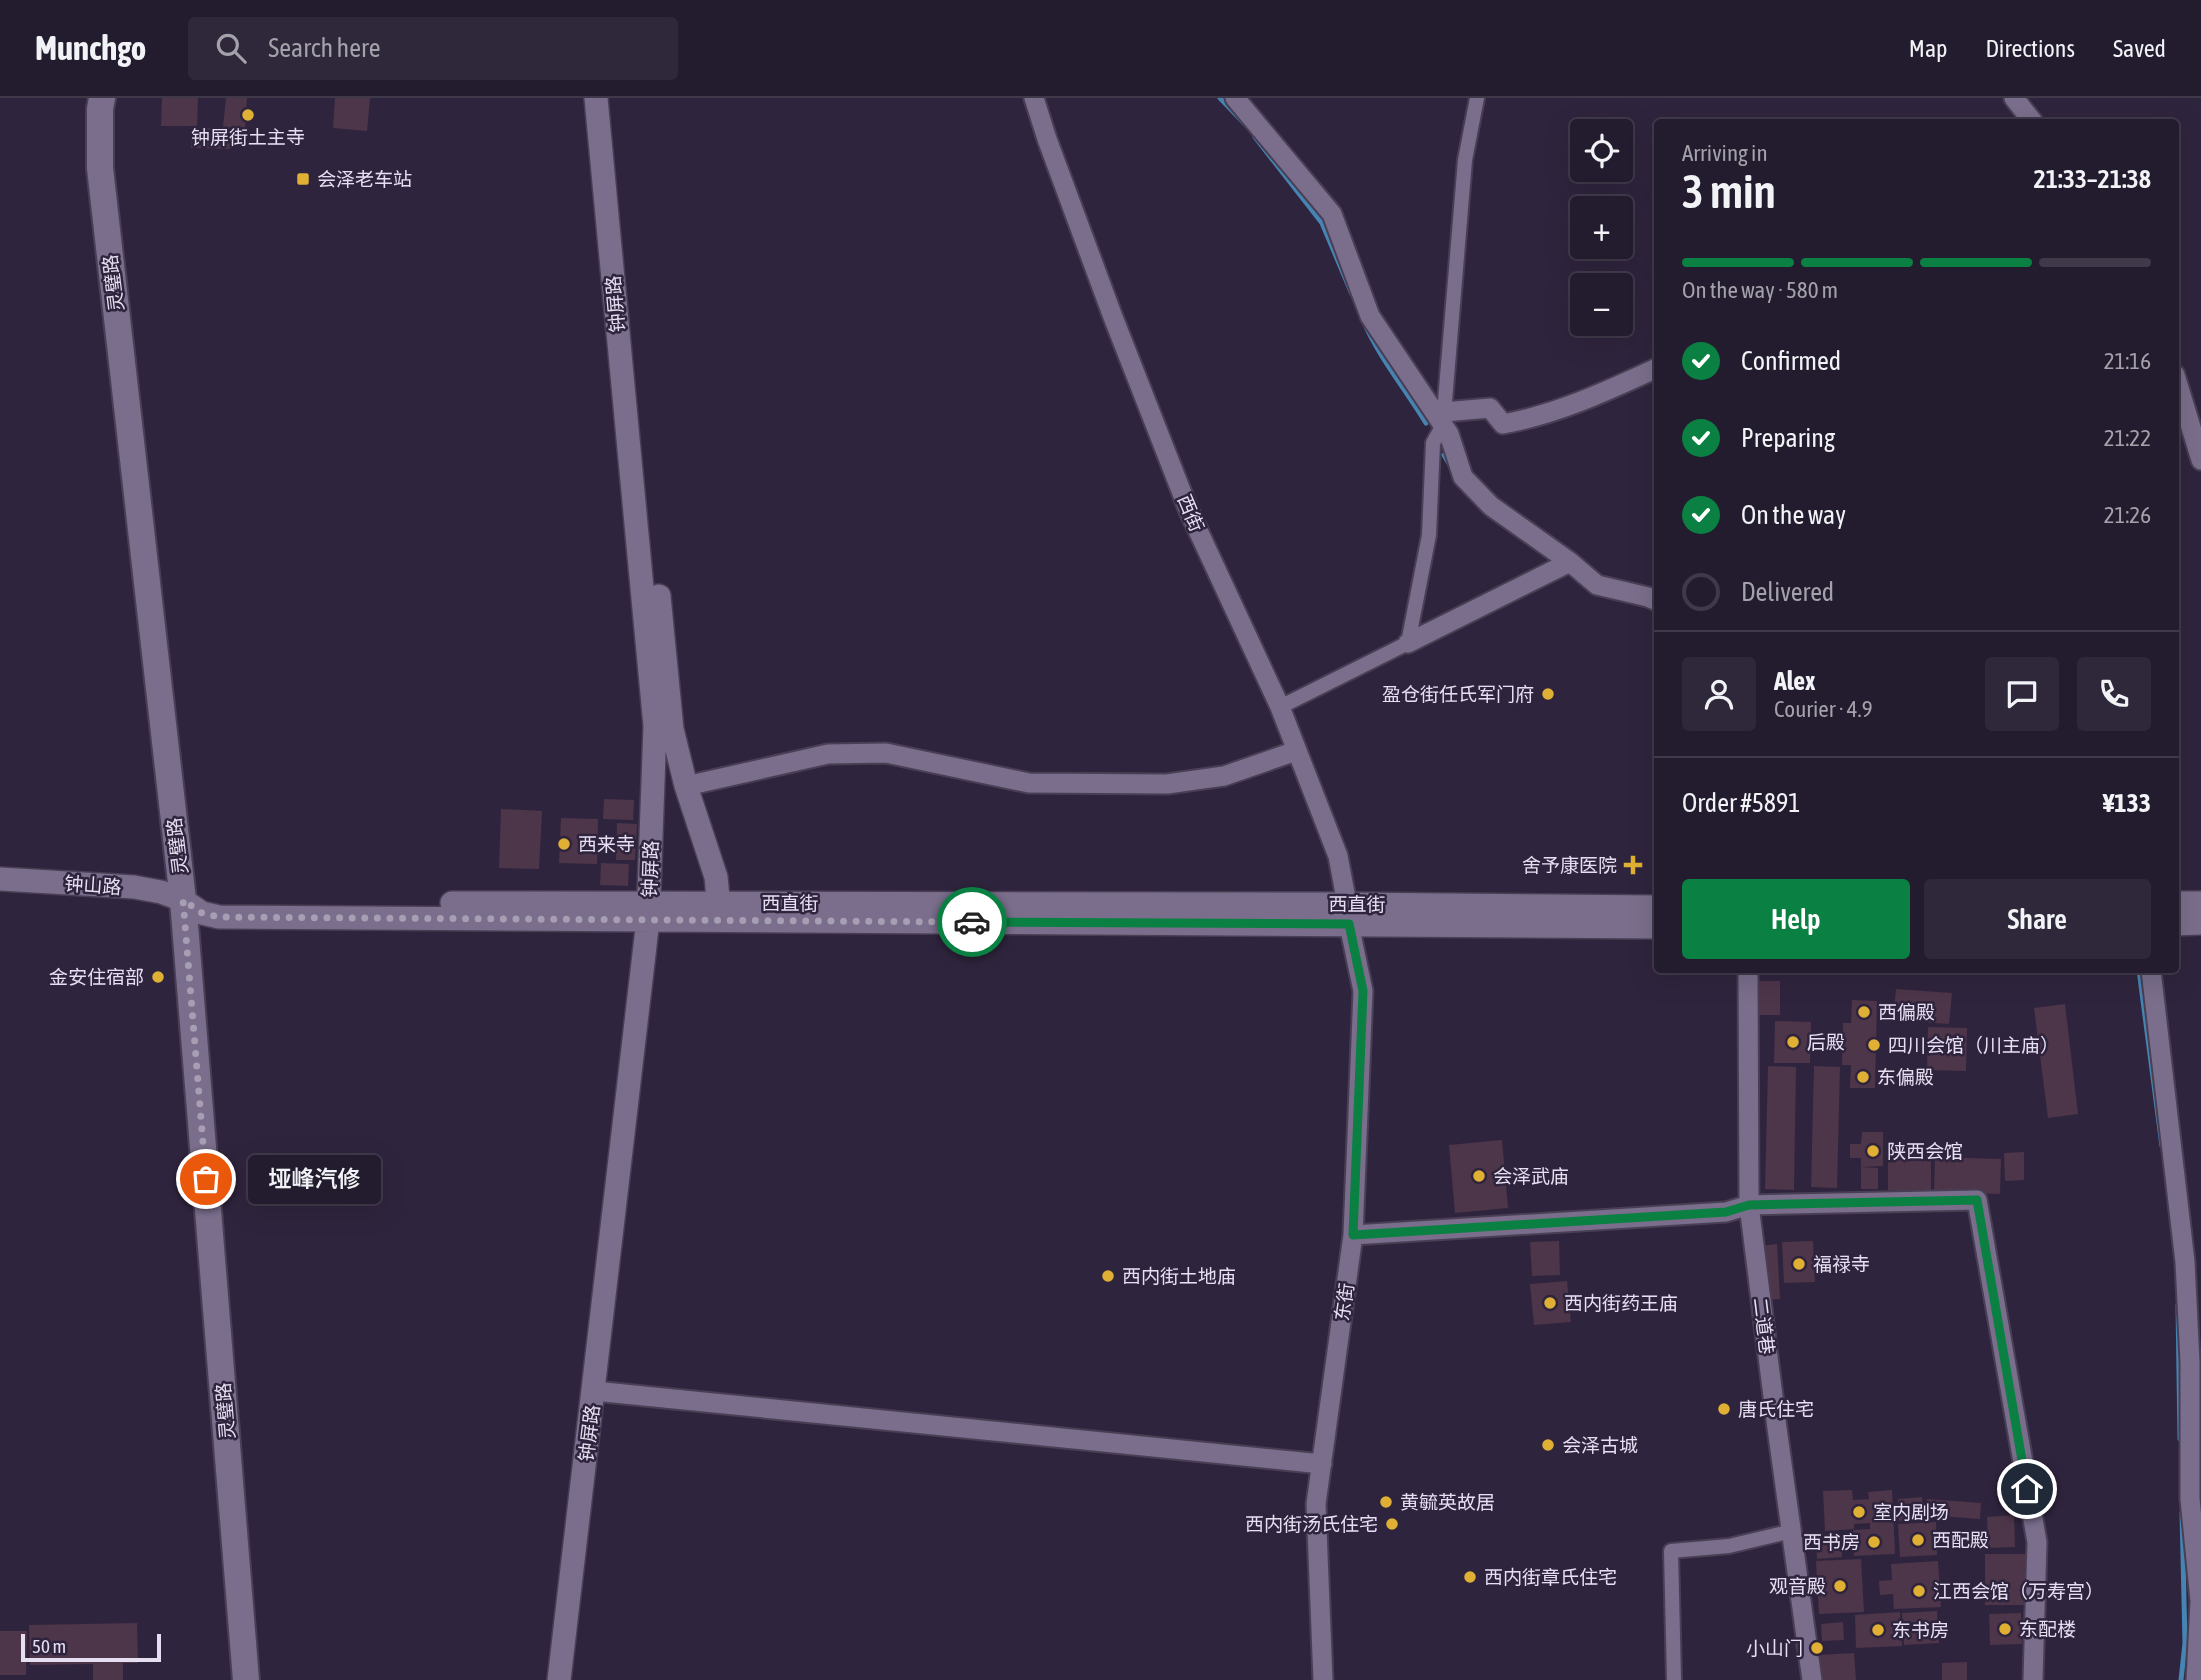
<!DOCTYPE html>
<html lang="en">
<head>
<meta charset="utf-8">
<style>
	:root { --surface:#231b2e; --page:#2f283a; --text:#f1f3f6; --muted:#a3a1aa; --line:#40394a; --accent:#0b8043 }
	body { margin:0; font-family:"Asap Condensed","Noto Sans SC",sans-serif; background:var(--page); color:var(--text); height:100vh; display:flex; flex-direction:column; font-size:26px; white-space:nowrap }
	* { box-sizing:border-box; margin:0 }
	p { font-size:23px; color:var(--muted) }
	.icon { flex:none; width:38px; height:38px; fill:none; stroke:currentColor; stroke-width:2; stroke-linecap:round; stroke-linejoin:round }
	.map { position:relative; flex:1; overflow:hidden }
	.sheet { position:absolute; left:1654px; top:21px; width:525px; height:854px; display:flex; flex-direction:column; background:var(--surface); border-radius:7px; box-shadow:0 7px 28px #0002,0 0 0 2px var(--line) }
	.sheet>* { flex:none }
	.buttons { position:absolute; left:1570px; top:21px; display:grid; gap:14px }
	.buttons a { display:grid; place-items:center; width:63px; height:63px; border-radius:7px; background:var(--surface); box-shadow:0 7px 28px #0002,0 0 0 2px var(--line); font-size:35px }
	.scale { position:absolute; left:21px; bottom:18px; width:140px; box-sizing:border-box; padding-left:7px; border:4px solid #e6dff1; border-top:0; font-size:19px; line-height:24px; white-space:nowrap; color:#e6dff1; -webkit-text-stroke:5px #2f243d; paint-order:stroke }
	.pin { position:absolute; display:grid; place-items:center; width:60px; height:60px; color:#fff; margin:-30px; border:4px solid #fff; border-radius:50%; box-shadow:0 2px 7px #0007 }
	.courier { position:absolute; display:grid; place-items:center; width:70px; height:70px; margin:-35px; border:5px solid #0b8043; border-radius:50%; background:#fff; color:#222; box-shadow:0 2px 9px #0007 }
	.bubble { position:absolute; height:49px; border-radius:7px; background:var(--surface); box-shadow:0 7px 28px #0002,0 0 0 2px var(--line); font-size:23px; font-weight:600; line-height:49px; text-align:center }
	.headline em { font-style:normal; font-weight:600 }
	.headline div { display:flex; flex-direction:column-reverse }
	.headline { display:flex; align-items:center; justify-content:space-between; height:119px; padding:0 28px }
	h1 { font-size:46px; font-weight:600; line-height:52px }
	.bar { display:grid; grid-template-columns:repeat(4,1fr); gap:10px 7px; align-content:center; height:84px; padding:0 28px }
	.bar i { height:9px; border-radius:5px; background:var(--line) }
	.bar .current { background:var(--accent) }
	.bar p { grid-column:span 4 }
	.line { display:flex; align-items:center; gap:18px; padding:0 28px; border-top:2px solid var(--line) }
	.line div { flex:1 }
	.round { display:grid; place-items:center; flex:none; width:74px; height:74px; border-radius:7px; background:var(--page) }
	ol { padding:0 28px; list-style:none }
	li { display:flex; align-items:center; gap:21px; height:77px }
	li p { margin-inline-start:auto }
	li .icon { padding:7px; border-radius:50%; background:var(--accent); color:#fff; stroke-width:4 }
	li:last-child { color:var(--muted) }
	li i { width:38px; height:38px; border:4px solid var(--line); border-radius:50% }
	.cta { display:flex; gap:14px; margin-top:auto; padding:14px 28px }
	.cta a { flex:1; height:80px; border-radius:7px; background:var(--accent); color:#fff; font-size:28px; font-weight:600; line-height:80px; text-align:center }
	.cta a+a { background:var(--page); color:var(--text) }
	header { display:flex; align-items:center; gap:42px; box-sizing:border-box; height:98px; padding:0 35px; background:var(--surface); border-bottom:2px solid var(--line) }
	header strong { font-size:33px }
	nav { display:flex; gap:38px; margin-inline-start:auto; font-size:24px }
	.search { width:490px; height:63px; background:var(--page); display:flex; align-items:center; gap:18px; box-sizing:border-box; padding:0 24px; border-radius:7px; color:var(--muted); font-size:26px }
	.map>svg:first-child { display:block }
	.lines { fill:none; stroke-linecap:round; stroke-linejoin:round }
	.stream { stroke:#4584b3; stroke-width:5 }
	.building { fill:#4d354a }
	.pedestrian-casing { stroke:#493f55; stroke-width:18 }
	.minor-casing { stroke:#493f55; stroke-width:23 }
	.tertiary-casing { stroke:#493f55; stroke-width:26 }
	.secondary-casing { stroke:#493f55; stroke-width:30 }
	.pedestrian { stroke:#7a6e8c; stroke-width:14 }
	.minor { stroke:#7a6e8c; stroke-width:19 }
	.tertiary { stroke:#7a6e8c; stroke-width:23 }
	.secondary { stroke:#7a6e8c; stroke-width:26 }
	.done { stroke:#a69eb2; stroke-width:7; stroke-dasharray:0 12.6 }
	.route { stroke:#0b8043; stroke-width:9 }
	.poi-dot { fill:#e0b034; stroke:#2f243d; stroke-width:2.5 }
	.labels { text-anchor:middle; stroke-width:5; stroke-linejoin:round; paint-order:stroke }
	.poi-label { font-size:19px; fill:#e6dff1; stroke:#2f243d; text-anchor:start }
	.street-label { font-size:19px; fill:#e6dff1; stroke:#2f243d }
</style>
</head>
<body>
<header>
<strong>Munchgo</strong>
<div class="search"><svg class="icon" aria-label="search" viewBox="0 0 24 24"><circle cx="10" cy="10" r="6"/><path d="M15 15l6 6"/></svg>Search here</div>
<nav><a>Map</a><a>Directions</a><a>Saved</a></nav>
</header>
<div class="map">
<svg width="2201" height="1582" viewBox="0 0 2201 1582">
	<rect width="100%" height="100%" fill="#2f243d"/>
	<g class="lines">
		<!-- stream -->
		<path class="stream" d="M1220,0L1247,28
			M1255,39L1322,125L1352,196
			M1364,224C1379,259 1406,292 1426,325
			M1444,357L1450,367
			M2139,872L2162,1048
			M2178,1207L2180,1341
			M2181,1582L2185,1545L2182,1414"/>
	</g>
	<!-- building -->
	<path class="building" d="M162,0H198L197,28H161Z
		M226,0H247L245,30L223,29Z
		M335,0H370L367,33L333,30Z
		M192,30L231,31L230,51L191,50Z
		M604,701L634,702L633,722L603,721Z
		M501,711L542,713L539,771L499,770Z
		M561,720L598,721L597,766L559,765Z
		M617,725L637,726L635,762H616Z
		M601,765L629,766L628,788L600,787Z
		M1759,883H1780V917H1758Z
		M1896,891L1952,895L1949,926L1893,922Z
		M1852,902L1877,903L1875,990H1850L1851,967H1842L1843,925H1851Z
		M2065,906L2078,1016L2048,1020L2034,910Z
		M1775,923L1811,924L1810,965H1774Z
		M1928,929L1967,930L1966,973L1927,972Z
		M1768,968L1796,969L1794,1092L1765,1091Z
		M1814,968L1840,969L1837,1090L1811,1089Z
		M1862,1034H1883V1068L1861,1069V1060H1850V1046H1861Z
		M1502,1042L1508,1110L1455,1115L1449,1047Z
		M2024,1054V1082L2005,1083L2004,1055Z
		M1935,1059L2001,1061L2000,1096L1934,1094Z
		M1888,1062L1931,1063V1093L1888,1092Z
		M1861,1069L1878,1070V1091H1861Z
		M1559,1143L1560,1177L1532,1178L1530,1144Z
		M1813,1143L1815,1184L1784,1185L1782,1144Z
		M1777,1146L1780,1201L1763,1202L1760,1148Z
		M1567,1183L1571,1224L1534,1227L1530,1186Z
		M1852,1392L1853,1402L1869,1401L1868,1394L1892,1392L1895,1456L1854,1458L1853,1432L1870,1431V1425L1854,1426V1431L1825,1433L1823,1393Z
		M1922,1399L1923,1421L1899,1423L1898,1401Z
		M1927,1401L1981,1405L1980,1421L1926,1417Z
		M2014,1417L2015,1449L1988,1450L1987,1419Z
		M1936,1424L1937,1457L1900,1459L1898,1426Z
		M1841,1436L1842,1459L1817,1461L1816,1437Z
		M1985,1456H2028V1507H1985Z
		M1861,1461L1864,1514L1819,1516L1816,1463Z
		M1938,1463L1941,1509L1894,1511L1893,1496L1880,1497L1879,1483L1892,1482L1891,1466Z
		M1937,1513L1939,1545L1904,1547L1902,1515Z
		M1900,1514L1902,1548L1856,1550L1855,1517Z
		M2021,1515L2022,1546L1990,1547L1989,1516Z
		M1843,1524L1844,1542L1822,1543L1821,1526Z
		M137,1525L138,1565H123V1582H93V1566L30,1567L29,1527Z
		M0,1533H27L26,1577H0Z
		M1854,1555L1856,1582H1821L1819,1557Z
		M1967,1564V1582H1942V1565Z"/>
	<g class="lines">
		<!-- pedestrian casing -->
		<g class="pedestrian-casing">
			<path id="pedestrian" d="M1280,609L1408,545L1429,437L1433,345L1443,327L1465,62L1477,0
				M1674,1582L1671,1453L1729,1448L1792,1433"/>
		</g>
		<!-- minor casing -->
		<g class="minor-casing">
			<path id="minor" d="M1034,0L1047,41L1113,219L1189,413L1280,609L1338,758L1347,806L1349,826L1363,893L1353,1137L1316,1406L1323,1582
				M1235,0L1332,116L1370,218L1449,336L1463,379L1491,408L1570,464L1597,487L1648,499L1657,503
				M2014,0L2033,24
				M2175,277L2201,362
				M1444,314L1490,310L1503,326C1558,316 1607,293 1657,270
				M1408,545L1570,464
				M686,688L828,656L886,655L1029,685L1167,686L1224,678L1296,653
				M1748,872L1749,1107L1777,1330L1812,1582
				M2151,872L2185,1164L2190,1264V1401L2200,1503L2196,1582
				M1353,1137L1726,1114L1749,1107L1977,1102L2037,1444L2033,1582
				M594,1293L1322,1366"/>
		</g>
		<!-- tertiary casing -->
		<g class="tertiary-casing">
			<path id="tertiary" d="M659,498L672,631L686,688L716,779L720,820
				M0,781L134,789L161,794L183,802L202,815L219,819L1657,829
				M452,805L1347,806L1657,809
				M2175,805H2201
				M2175,826L2201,825
				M559,1582L648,822L655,628L596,0"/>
		</g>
		<!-- secondary casing -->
		<g class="secondary-casing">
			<path id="secondary" d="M102,0L100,11V70L183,802L246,1582"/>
		</g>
		<!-- pedestrian -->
		<use href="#pedestrian" class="pedestrian"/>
		<!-- minor -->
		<use href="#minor" class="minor"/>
		<!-- tertiary -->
		<use href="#tertiary" class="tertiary"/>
		<!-- secondary -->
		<use href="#secondary" class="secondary"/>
	</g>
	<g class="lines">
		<!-- done -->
		<path class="done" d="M206,1081L183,802L202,815L219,819L972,824"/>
		<!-- route -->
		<path class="route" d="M972,824L1349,826L1363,893L1353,1137L1726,1114L1749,1107L1977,1102L2027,1391"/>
	</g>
	<!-- markers -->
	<g class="poi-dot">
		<circle cx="248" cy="17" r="7"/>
		<rect x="296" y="74" width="14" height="14" rx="3.5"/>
		<circle cx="1548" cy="596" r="7"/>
		<circle cx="564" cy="746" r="7"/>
		<path d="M1629.5 756.5h7v7h7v7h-7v7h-7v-7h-7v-7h7z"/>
		<circle cx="158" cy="879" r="7"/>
		<circle cx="1864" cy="914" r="7"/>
		<circle cx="1793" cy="944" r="7"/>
		<circle cx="1874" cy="947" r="7"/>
		<circle cx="1863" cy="979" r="7"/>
		<circle cx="1873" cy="1053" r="7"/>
		<circle cx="1479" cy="1078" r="7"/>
		<circle cx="1799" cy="1166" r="7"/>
		<circle cx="1108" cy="1178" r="7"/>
		<circle cx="1550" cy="1205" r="7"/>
		<circle cx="1724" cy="1311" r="7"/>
		<circle cx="1548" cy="1347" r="7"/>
		<circle cx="1386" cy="1404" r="7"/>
		<circle cx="1859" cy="1414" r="7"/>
		<circle cx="1392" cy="1426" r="7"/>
		<circle cx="1918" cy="1442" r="7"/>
		<circle cx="1874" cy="1444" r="7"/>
		<circle cx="1470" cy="1479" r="7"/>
		<circle cx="1840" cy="1488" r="7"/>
		<circle cx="1919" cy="1493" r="7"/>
		<circle cx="2005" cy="1531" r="7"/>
		<circle cx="1878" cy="1532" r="7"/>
		<circle cx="1817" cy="1550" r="7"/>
	</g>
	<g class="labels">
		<!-- poi labels -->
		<g class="poi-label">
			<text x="248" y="46" text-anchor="middle">钟屏街土主寺</text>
			<text x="317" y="88">会泽老车站</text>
			<text x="1534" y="603" text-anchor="end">盈仓街任氏军门府</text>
			<text x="578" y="753">西来寺</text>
			<text x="1617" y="774" text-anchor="end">舍予康医院</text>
			<text x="144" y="886" text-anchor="end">金安住宿部</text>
			<text x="1878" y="921">西偏殿</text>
			<text x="1807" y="951">后殿</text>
			<text x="1888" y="954">四川会馆（川主庙）</text>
			<text x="1877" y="986">东偏殿</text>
			<text x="1887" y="1060">陕西会馆</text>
			<text x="1493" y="1085">会泽武庙</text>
			<text x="1813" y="1173">福禄寺</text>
			<text x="1122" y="1185">西内街土地庙</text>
			<text x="1564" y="1212">西内街药王庙</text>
			<text x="1738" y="1318">唐氏住宅</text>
			<text x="1562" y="1354">会泽古城</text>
			<text x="1400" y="1411">黄毓英故居</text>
			<text x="1873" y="1421">室内剧场</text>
			<text x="1378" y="1433" text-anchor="end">西内街汤氏住宅</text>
			<text x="1932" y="1449">西配殿</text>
			<text x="1860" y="1451" text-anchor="end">西书房</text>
			<text x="1484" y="1486">西内街章氏住宅</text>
			<text x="1826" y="1495" text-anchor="end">观音殿</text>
			<text x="1933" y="1500">江西会馆（万寿宫）</text>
			<text x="2019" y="1538">东配楼</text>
			<text x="1892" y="1539">东书房</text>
			<text x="1803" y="1557" text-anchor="end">小山门</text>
		</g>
		<!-- street labels -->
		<g class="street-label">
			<text transform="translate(113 185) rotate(-97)" y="7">灵璧路</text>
			<text transform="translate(615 206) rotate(-95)" y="7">钟屏路</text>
			<text transform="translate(1191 415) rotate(67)" y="7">西街</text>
			<text transform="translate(177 748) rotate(-97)" y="7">灵璧路</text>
			<text transform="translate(650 771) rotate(-88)" y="7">钟屏路</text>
			<text transform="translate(93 787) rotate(4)" y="7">钟山路</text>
			<text x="790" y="812">西直街</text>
			<text x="1357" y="813">西直街</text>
			<text transform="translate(1344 1204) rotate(-82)" y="7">东街</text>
			<text transform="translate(1764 1228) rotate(83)" y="7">二道巷</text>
			<text transform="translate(225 1313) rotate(-95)" y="7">灵璧路</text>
			<text transform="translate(589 1335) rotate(-83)" y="7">钟屏路</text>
		</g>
	</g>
</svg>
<div class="buttons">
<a><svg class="icon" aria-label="locate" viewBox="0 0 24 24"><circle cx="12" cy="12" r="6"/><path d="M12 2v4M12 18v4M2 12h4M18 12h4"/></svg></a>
<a>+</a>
<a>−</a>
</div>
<div class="scale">50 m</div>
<div class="pin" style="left:206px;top:1081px;background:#ea580c"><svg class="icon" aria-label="bag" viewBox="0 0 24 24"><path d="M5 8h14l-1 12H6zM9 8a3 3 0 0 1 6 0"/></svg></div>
<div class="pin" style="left:2027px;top:1391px;background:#1f2937"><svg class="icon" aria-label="home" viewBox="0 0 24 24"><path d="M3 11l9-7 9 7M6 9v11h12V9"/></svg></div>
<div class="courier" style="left:972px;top:824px"><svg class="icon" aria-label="car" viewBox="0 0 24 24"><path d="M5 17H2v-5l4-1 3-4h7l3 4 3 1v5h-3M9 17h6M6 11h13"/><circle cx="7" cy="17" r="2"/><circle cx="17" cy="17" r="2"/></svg></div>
<div class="bubble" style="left:248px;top:1057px;width:133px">垭峰汽修</div>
<section class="sheet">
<div class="headline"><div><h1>3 min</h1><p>Arriving in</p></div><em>21:33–21:38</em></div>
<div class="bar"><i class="current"></i><i class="current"></i><i class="current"></i><i></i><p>On the way · 580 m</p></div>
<ol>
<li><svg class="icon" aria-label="check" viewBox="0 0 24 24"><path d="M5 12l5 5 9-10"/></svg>Confirmed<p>21:16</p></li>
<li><svg class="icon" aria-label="check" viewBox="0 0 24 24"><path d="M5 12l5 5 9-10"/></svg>Preparing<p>21:22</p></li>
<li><svg class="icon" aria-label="check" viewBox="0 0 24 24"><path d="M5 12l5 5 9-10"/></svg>On the way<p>21:26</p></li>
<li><i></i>Delivered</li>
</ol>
<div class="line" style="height:126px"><a class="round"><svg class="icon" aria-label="person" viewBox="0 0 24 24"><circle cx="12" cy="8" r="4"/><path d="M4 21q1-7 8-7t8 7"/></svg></a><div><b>Alex</b><p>Courier · 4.9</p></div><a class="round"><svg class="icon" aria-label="chat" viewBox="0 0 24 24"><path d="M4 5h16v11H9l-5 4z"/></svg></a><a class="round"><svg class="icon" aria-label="phone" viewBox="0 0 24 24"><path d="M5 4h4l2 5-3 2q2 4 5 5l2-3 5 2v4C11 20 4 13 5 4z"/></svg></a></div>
<div class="line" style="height:91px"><div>Order #5891</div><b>¥133</b></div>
<div class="cta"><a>Help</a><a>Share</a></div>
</section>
</div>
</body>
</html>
